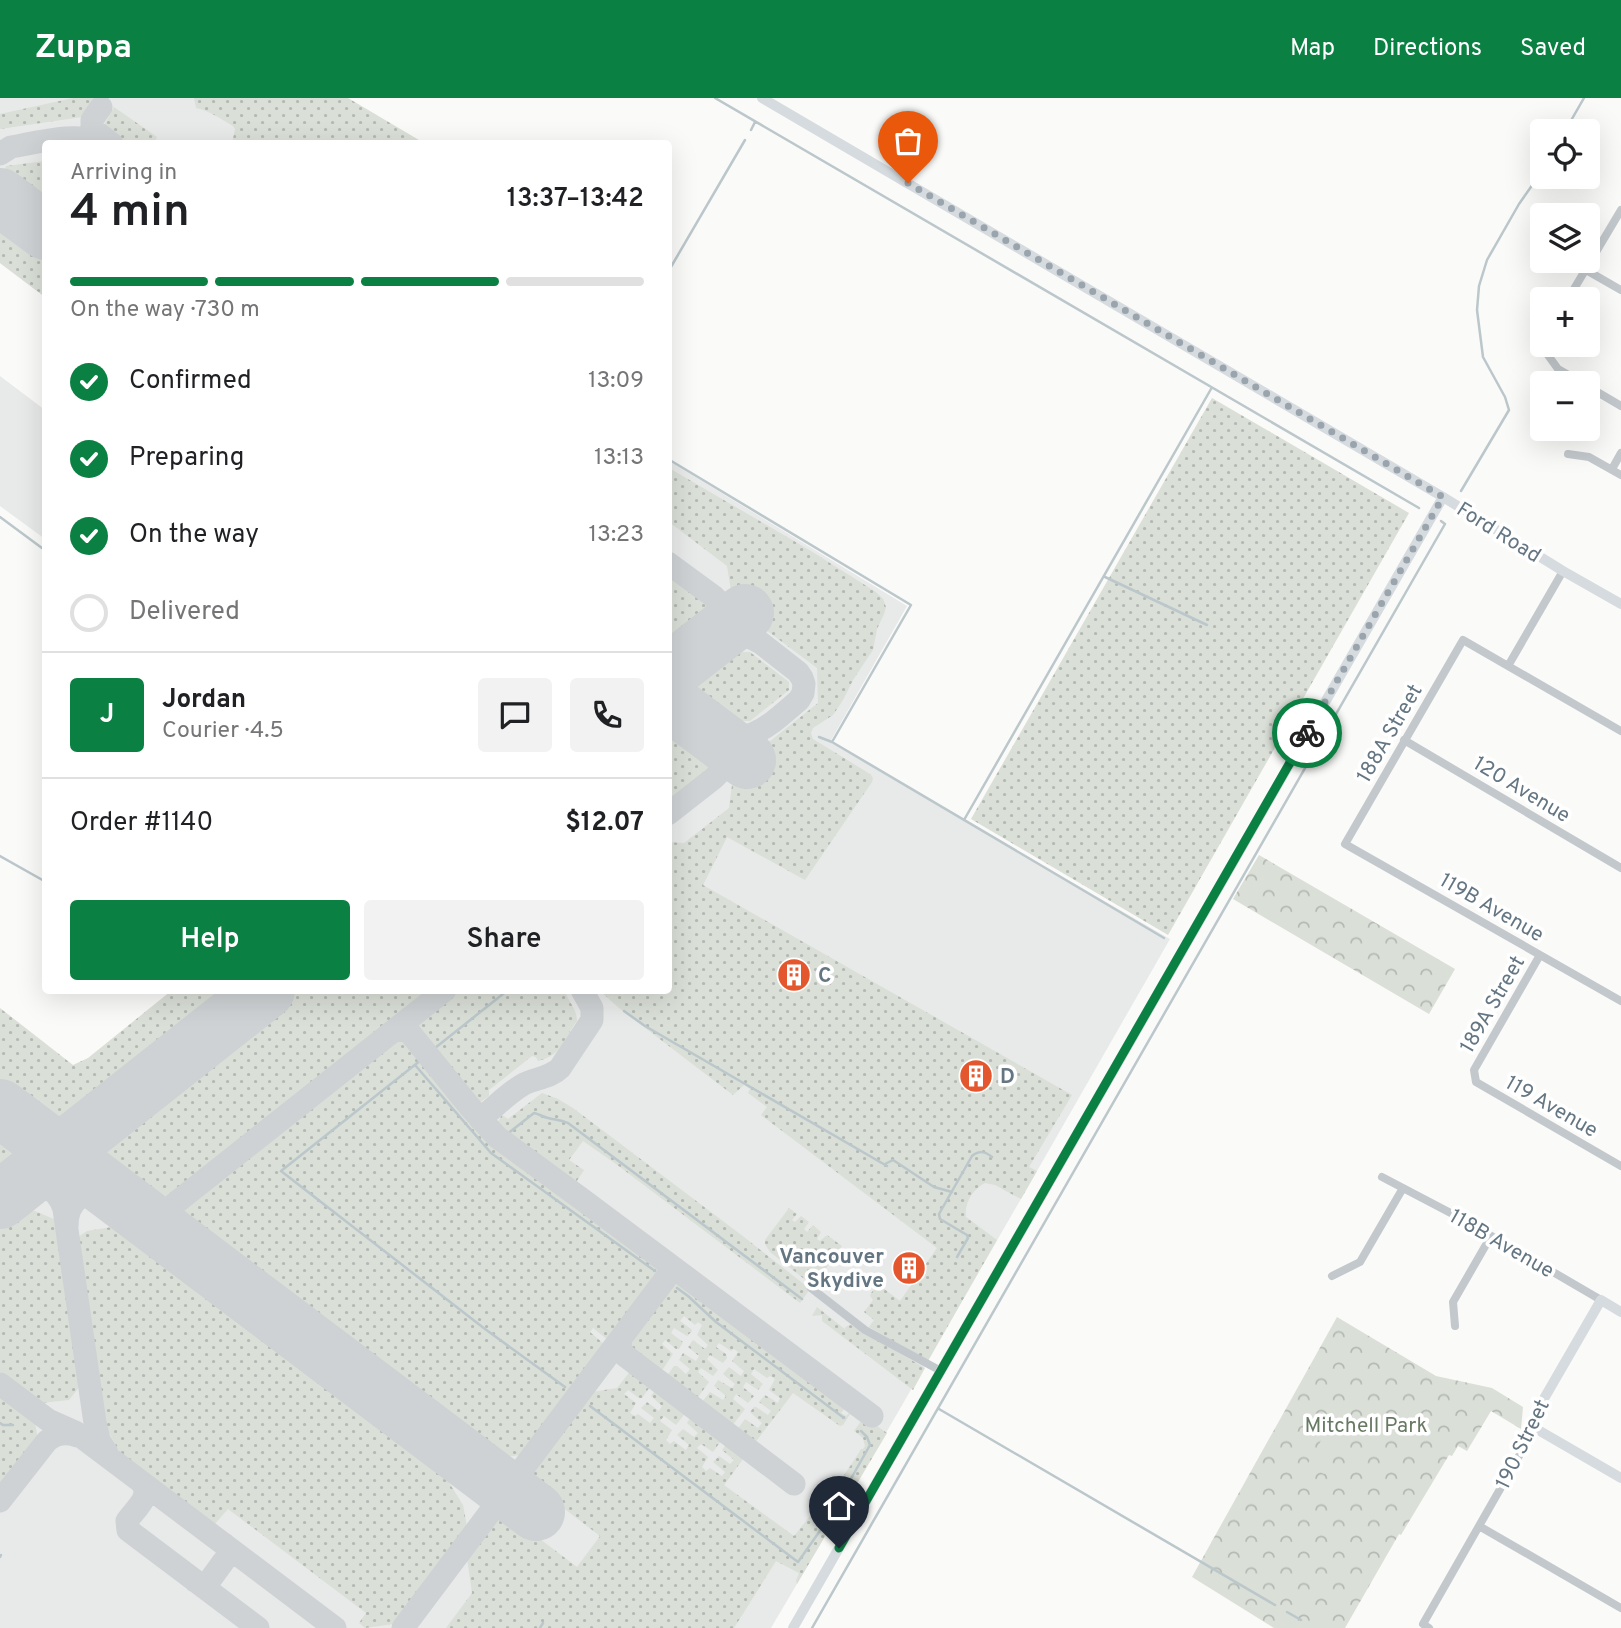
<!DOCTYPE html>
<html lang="en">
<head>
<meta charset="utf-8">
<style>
	:root { --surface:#fff; --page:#f2f2f2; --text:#202124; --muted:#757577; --line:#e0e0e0; --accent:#0b8043 }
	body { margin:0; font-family:Overpass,sans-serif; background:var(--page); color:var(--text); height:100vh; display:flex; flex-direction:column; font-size:26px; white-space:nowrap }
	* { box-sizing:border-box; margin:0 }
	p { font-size:23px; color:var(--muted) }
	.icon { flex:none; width:38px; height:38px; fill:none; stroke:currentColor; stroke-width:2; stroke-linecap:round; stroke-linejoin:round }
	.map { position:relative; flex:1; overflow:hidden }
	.panel { position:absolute; left:42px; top:42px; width:630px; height:854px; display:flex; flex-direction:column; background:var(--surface); border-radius:7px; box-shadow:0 7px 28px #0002 }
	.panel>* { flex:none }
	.fabs { position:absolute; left:1530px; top:21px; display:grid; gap:14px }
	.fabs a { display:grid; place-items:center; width:70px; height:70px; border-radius:7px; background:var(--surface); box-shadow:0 7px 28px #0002; font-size:35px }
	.pin { position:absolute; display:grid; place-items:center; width:60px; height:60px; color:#fff; margin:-72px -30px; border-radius:50% 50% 50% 0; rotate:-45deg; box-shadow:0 0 7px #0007 }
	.pin .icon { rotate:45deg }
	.courier { position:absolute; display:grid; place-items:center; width:70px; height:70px; margin:-35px; border:5px solid #0b8043; border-radius:50%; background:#fff; color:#222; box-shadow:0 2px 9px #0007 }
	.head em { font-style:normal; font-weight:600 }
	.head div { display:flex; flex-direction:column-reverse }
	.head { display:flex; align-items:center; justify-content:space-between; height:119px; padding:0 28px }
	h1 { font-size:46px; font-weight:600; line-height:52px }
	.bar { display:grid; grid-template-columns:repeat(4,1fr); gap:10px 7px; align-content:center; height:84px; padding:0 28px }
	.bar i { height:9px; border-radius:5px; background:var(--line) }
	.bar .on { background:var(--accent) }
	.bar p { grid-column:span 4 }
	.line { display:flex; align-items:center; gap:18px; padding:0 28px; border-top:2px solid var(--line) }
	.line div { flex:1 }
	.round { display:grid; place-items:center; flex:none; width:74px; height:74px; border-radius:7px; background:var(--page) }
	ol { padding:0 28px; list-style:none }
	li { display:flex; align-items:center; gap:21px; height:77px }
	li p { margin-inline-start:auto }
	li .icon { padding:7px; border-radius:50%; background:var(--accent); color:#fff; stroke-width:4 }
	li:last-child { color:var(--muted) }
	li i { width:38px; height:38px; border:4px solid var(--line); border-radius:50% }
	.cta { display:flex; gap:14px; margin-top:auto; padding:14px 28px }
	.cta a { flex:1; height:80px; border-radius:7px; background:var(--accent); color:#fff; font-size:28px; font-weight:600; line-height:80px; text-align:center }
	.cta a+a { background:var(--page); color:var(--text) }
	header { display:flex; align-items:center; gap:42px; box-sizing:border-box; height:98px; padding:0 35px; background:var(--accent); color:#fff }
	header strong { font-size:33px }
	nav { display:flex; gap:38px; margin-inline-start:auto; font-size:24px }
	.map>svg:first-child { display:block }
	.built { fill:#e8e9e9 }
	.grass { fill:url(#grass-dots) }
	.park { fill:url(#park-crowns) }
	.pitch { fill:#dadfd7 }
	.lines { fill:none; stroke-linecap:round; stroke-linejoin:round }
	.stream { stroke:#bbc7cb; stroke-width:2.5 }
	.taxiway { stroke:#ced2d4; stroke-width:23 }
	.runway { stroke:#ced2d4; stroke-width:58 }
	.street { stroke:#c3c8cc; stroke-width:8 }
	.secondary { stroke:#d6dbdf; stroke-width:10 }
	.done { stroke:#99a4ac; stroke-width:7; stroke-dasharray:0 12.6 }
	.route { stroke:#0b8043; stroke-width:9 }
	.labels { text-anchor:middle; stroke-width:7; stroke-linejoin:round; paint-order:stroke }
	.street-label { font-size:21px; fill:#657683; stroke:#fff }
	.poi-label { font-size:21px; font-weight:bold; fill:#657683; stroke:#fff; text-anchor:start }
	.park-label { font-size:21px; fill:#687a64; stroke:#fff }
</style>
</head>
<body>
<header>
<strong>Zuppa</strong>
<nav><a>Map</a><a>Directions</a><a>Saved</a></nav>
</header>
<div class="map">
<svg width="1621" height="1530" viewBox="0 0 1621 1530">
	<defs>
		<pattern id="grass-dots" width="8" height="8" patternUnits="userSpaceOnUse" patternTransform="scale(1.75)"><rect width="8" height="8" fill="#dadfd7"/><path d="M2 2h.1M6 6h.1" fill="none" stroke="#b4b9b4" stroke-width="1.8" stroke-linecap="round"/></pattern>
		<pattern id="park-crowns" width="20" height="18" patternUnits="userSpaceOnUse" patternTransform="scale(1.75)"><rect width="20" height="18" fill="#dadfd7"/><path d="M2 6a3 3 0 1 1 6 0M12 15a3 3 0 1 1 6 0" fill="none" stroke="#b4b9b4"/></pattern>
	</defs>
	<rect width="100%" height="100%" fill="#fafaf8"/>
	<!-- built -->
	<path class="built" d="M0,0H345L421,45L46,46L45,199L0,165Z
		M0,278L45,312V441L0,408Z
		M669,363L907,508L830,644L1170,841L1037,1073L886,1335L771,1530H0V912L77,971L174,893L668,892Z"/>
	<!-- grass -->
	<path class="grass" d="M73,0H93L82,19L0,31V16Z
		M194,0H348L424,45H232L235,31L233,28C221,21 210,13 196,10Z
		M114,9L157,39L154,45H121L102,31Z
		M45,63H46L45,116L2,83L6,68Z
		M0,117L45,152V199L0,165Z
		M1212,300L1409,415L1168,837L971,721Z
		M669,370L811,453L876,494L883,501L886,509L884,516L877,531L873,552L853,582L843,602L833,617L813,630L811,635L813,641L870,676L873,680L872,684L805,782L727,739L703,787L1072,997L1029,1069L1037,1073L1021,1101L995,1087L985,1085C973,1091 964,1105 966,1119L997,1142L928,1263L869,1229L874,1222L864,1214L873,1202L870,1198L871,1195L884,1180L887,1183L883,1190L900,1203L937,1150L761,1017L767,1009L748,995L750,991L744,987L733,997L619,910L600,893L668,892L669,744L684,745L729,710L734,671L741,676L759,652L818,605L817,570L758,526L740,501L733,505L727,468L669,424Z
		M668,472L708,501V525L669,557Z
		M750,554L789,584V592L750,623H719L674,589L719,555Z
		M668,622L710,654V676L669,709Z
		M454,892L565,893C569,905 577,911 577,923C563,941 563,957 538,963L536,959L532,958L489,992V998L482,1003L474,1006L421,940L417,934L415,925L417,921Z
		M171,893H243L71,1028L58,1029L0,986V910L73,967L88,960Z
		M290,893H435L177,1097L151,1099L95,1058L97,1045Z
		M398,937L411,944L487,1037L575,1102L573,1106L660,1171L657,1178L608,1242L593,1230L590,1234L605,1247L522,1357L496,1360L182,1123L184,1106Z
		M542,995L558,1001L573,1010L744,1139L810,1191L800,1205L616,1066L583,1043L569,1062L584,1072L573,1089L494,1030L502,1017L508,1021Z
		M0,1034L33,1059L0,1084Z
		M19,1106L56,1122L80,1288L69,1302L41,1305L0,1274V1122Z
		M789,1110L797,1116L792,1122L795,1124L801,1118L809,1124L804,1131L807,1134L813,1127L821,1134L817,1141L820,1143L827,1137L842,1148L813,1188L770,1154L765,1146V1142Z
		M124,1127L435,1362L463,1407L467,1429L394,1526L365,1530L359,1525L366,1515L228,1411L214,1427L121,1357L105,1328L78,1139L87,1133Z
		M678,1185L845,1310L841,1315L846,1318L849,1315L850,1316L843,1327L840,1328L793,1295L754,1346L737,1332L745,1321L758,1330L762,1325L750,1314L754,1309H756L768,1317L771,1313L759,1304L765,1297L778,1305L780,1300L769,1292L775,1281L770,1278L767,1280L754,1271L751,1276L763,1286L758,1292L746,1284L743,1289L754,1298L748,1305L736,1296L733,1301L745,1311L732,1328H730L701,1305L710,1294L723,1302L726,1298L714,1288L718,1282L732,1290L735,1286L723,1276L729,1269L741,1278L744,1273L732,1263L738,1254L734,1251L731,1253L719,1245L716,1249L726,1256L727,1260L723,1265L710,1257L707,1261L718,1272L713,1278L701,1270L698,1274L709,1284L696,1302L666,1279L674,1268H677L686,1276L690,1271L679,1262L683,1255L696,1263L699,1258L688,1249L693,1242L705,1251L708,1247L697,1237L702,1227L698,1224L695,1227L684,1218L680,1223L691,1231L692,1233L687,1238L674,1230L671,1235L683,1244L679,1251H676L665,1242L662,1246L673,1256L661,1274L628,1250L627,1247L672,1188Z
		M817,1209L846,1232L845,1230L847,1228L851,1227L925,1270L913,1292L822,1223V1217L812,1218Z
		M632,1271L652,1286L642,1300H639L628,1292L624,1296L636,1305L630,1315L635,1318L638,1316L650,1325L654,1320L641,1310L647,1304L659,1313L662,1308L651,1298L657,1290L687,1313L676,1327L664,1318L660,1323L672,1332L666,1342L670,1346L674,1343L686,1352L689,1347L677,1337L683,1331L694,1339L698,1335L687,1325L692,1317L723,1340L713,1354L701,1346L697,1350L708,1359L702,1369L706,1373L710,1370L722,1378L725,1374L713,1364L719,1358L730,1366L734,1362L722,1352L728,1344L746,1357L724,1387L794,1438L813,1414L831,1428L797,1486L796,1483L799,1475L776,1463L734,1530H446L472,1495L467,1460L503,1413L577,1469L600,1438L528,1383L537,1366L592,1294L617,1290Z
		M0,1298L35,1324L38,1343L0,1394Z
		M864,1319L887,1335L839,1416L831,1411C832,1389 851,1369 861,1351H863L865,1348L863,1340L854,1333Z"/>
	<!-- park -->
	<path class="park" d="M1259,757L1455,871L1429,916L1233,801Z
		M1337,1219L1436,1278L1492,1290L1523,1309L1521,1331L1491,1313L1467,1353L1458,1348L1452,1358L1449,1357L1401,1437L1399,1436L1345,1530H1274L1192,1479Z"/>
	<!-- pitch -->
	<path class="pitch" d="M1307,1323L1320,1330L1304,1356L1292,1349Z
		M1330,1327L1347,1337L1324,1376L1307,1367Z"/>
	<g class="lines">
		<!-- stream -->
		<path class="stream" d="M715,0L1419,410
			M751,32L755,24
			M1565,33L1584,0
			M668,174L745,42
			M668,361L911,507L832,644
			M1461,393L1509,312L1505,299L1483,259L1477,212L1479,188L1487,162L1519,106L1542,73
			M0,419L46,453
			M1105,479L1207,527
			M819,639L832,644L1164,840
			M964,722L1211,291
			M0,758L46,784
			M624,913L645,928L887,1068
			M435,950L508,892
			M421,962L281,1073L485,1231L565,1289
			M415,967L491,1055L655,1173
			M506,1037L534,1015C539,1016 543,1019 548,1020C555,1022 560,1021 568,1025L802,1201
			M885,1066L893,1062L934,1089L952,1094
			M957,1159L968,1140L967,1137L940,1121L939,1116L972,1058C979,1052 985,1053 992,1059
			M677,1190L688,1198L716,1224L844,1320
			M590,1308L798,1464L824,1427
			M939,1311L1275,1507
			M0,1325L3,1327H13
			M835,1409L870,1347L867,1339L861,1333
			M0,1459L1,1457
			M1287,1514L1301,1522
			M540,1530L543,1525
			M812,1530L1445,426L1441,423"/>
		<!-- taxiway -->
		<path class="taxiway" d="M101,9L92,22V28L94,32L112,46
			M0,56L11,49L17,48C47,42 80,34 110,46
			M668,465L713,498L757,542L798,574L802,580L804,586L803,595L799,602C771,626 746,653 707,632
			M709,543C725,534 743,535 759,544
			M668,716L714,680L759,634
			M394,933L403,931L410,935L470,1009L497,1039L583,1102L872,1318
			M480,1021C494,1010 508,995 524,986C536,980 550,980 560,970L592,922V910L582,892
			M31,1034L47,1048L58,1070L95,1325L99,1342L107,1355
			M62,1085C64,1063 73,1048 88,1033
			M11,1094C33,1081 56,1085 64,1111
			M67,1128C67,1116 70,1107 80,1099C106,1080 123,1110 146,1115C154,1116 161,1114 168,1111L445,892
			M621,1240L620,1249L623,1256L794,1386
			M0,1286L48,1322L75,1334L335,1530
			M142,1385C152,1399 135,1411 127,1423L128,1432L258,1530
			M0,1403L47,1343C56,1335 66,1334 77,1338
			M195,1483L202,1486L210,1482L226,1460L228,1452L224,1446
			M403,1530L669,1176L671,1170L668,1166"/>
		<!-- runway -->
		<path class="runway" d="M0,99L46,133
			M668,575L745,515
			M668,603L747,662
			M0,1010L536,1414
			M0,1102L266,892"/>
		<!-- street -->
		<path class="street" d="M1586,172L1621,192
			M1568,201L1621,112
			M1546,247L1545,253L1558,271L1582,285
			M1587,288L1621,308
			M1568,356L1589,359L1621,377
			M1612,371L1621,355
			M1508,568L1563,473
			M1621,633L1463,542L1345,746L1621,903
			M1404,642L1621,770
			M1540,857L1474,972L1476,984L1621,1068
			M1382,1079L1464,1122L1601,1202
			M1332,1178L1360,1164L1403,1090
			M811,1190L865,1232L941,1273
			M1455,1228L1453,1204L1491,1138
			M1479,1428L1621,1510
			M1429,1530L1423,1526L1527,1344L1533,1329"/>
		<!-- secondary -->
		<path class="secondary" d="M762,0L1443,399L1563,473L1621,506
			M1621,1214L1601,1202L1538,1311L1533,1329L1621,1380
			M793,1530L1443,399"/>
	</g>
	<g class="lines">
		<!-- done -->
		<path class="done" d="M908,85L1443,399L1307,635"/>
		<!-- route -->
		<path class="route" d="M839,1450L1307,635"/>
	</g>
	<!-- icons -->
	<defs>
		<g id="building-disc" transform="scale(1.75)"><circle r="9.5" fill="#e4572e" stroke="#fff"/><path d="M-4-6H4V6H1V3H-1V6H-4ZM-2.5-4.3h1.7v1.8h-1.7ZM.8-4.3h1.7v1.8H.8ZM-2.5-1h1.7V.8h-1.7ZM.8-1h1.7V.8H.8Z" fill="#fff"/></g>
	</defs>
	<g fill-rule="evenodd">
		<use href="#building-disc" x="794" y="877"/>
		<use href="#building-disc" x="976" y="978"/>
		<use href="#building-disc" x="909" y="1170"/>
	</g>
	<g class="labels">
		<!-- street labels -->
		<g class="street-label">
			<text transform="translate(1499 434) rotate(32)" y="7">Ford Road</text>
			<text transform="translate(1389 635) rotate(-60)" y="7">188A Street</text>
			<text transform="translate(1522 691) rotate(31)" y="7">120 Avenue</text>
			<text transform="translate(1492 809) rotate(30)" y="7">119B Avenue</text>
			<text transform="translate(1492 906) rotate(-60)" y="7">189A Street</text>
			<text transform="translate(1552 1008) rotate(30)" y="7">119 Avenue</text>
			<text transform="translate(1502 1145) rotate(30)" y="7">118B Avenue</text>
			<text transform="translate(1522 1346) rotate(-64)" y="7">190 Street</text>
		</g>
		<!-- poi labels -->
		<g class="poi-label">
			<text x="818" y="884">C</text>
			<text x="1000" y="985">D</text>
			<text x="884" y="1165" text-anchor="end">Vancouver<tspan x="884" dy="24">Skydive</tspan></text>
		</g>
		<!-- park labels -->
		<g class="park-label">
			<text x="1366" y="1334">Mitchell Park</text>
		</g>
	</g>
</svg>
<div class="fabs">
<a><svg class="icon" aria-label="locate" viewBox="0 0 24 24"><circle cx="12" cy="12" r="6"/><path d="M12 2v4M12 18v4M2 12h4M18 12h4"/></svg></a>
<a><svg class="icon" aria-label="layers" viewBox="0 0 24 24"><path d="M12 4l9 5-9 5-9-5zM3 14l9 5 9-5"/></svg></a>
<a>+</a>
<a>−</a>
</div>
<div class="pin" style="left:908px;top:85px;background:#ea580c"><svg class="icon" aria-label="bag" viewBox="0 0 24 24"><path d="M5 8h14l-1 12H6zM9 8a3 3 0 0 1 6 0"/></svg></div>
<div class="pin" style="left:839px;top:1450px;background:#1f2937"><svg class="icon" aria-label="home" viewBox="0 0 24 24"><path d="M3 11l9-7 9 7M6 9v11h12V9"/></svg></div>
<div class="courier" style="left:1307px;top:635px"><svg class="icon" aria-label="bike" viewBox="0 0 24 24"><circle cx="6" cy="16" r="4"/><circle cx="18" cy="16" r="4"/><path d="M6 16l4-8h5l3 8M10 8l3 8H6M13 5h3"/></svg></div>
<section class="panel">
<div class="head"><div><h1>4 min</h1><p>Arriving in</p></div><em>13:37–13:42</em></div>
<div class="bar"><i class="on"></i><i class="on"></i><i class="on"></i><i></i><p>On the way · 730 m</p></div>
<ol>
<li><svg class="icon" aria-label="check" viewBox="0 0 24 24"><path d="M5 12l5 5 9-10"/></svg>Confirmed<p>13:09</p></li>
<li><svg class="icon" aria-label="check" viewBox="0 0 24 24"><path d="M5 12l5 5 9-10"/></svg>Preparing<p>13:13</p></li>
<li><svg class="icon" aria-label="check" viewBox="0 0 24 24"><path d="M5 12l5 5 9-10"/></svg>On the way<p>13:23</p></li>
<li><i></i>Delivered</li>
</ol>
<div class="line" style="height:126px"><b class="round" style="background:var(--accent);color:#fff">J</b><div><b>Jordan</b><p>Courier · 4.5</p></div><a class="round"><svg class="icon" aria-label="chat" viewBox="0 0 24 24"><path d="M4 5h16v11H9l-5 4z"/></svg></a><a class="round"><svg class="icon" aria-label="phone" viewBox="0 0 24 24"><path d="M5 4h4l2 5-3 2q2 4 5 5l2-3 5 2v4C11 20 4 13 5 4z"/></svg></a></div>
<div class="line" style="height:91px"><div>Order #1140</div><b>$12.07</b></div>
<div class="cta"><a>Help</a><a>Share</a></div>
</section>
</div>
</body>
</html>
